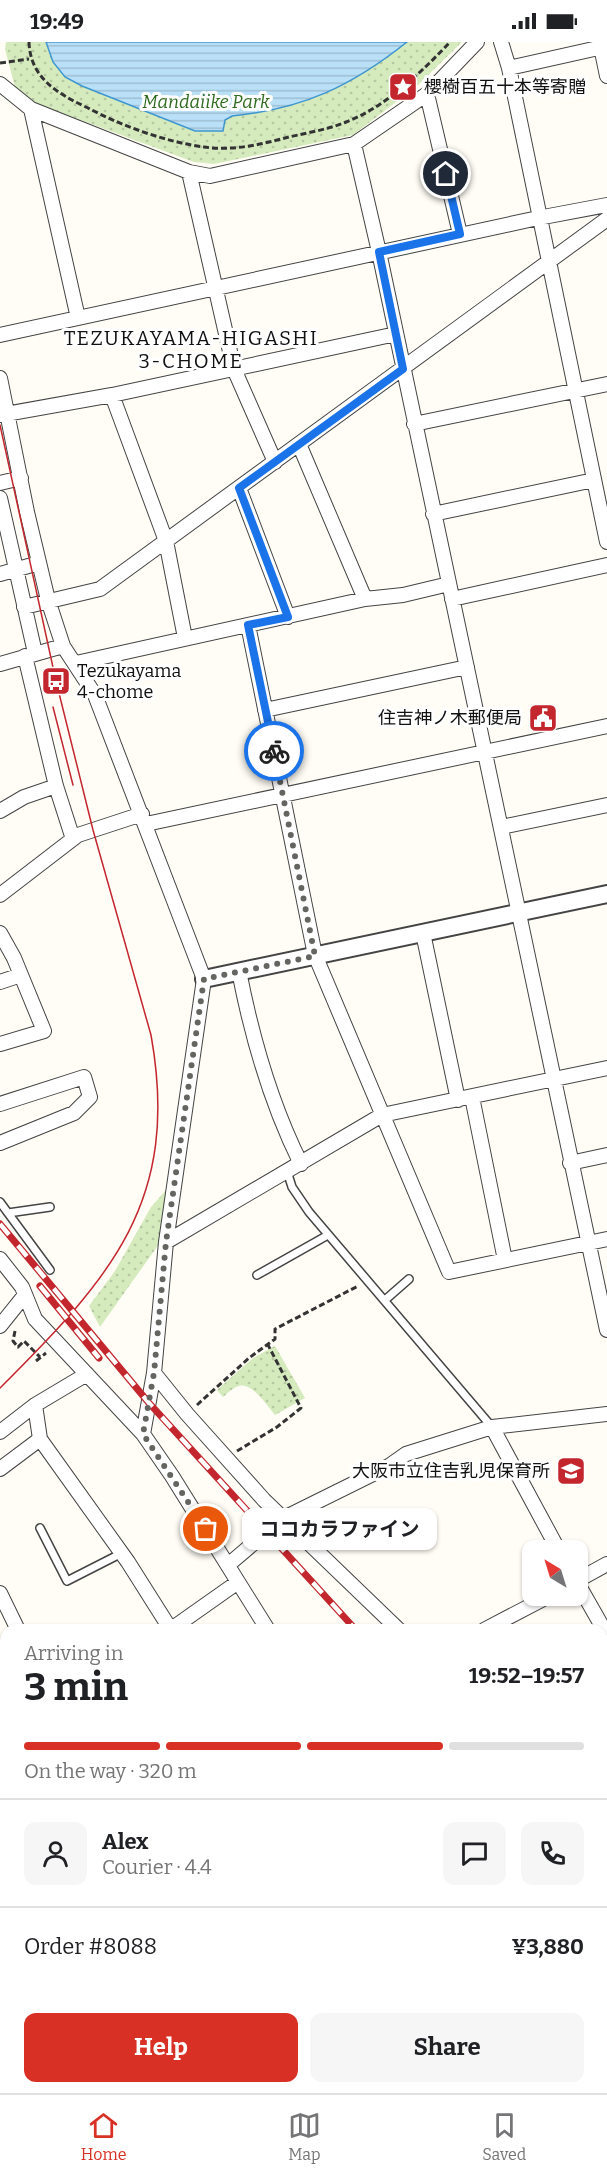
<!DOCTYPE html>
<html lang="en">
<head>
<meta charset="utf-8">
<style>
	:root { --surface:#fff; --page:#f6f6f6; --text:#202124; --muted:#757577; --line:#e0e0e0; --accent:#d93025 }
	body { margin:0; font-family:Bitter,"Noto Sans JP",serif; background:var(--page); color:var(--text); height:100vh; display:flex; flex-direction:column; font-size:22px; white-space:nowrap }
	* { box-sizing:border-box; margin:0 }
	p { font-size:20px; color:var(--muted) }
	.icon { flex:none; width:33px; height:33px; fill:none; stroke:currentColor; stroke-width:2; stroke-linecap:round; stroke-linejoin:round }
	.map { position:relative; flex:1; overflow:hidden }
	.details { position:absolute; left:0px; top:1582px; width:608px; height:470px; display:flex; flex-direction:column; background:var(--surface); border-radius:18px 18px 0 0; box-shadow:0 2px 4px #0004 }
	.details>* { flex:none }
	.needle { width:39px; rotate:322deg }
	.fabs { position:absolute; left:522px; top:1498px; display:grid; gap:12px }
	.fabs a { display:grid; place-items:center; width:66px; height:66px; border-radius:12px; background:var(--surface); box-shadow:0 2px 4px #0004; font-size:30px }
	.pin { position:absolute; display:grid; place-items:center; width:51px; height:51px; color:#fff; margin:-26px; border:3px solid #fff; border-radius:50%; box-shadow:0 2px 6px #0007 }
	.courier { position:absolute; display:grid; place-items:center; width:60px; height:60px; margin:-30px; border:4px solid #1a73e8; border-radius:50%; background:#fff; color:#222; box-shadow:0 2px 8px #0007 }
	.bubble { position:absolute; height:42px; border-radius:12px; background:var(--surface); box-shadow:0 2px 4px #0004; font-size:20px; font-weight:700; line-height:42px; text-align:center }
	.overview em { font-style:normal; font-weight:700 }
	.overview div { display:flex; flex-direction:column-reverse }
	.overview { display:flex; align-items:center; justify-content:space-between; height:102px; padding:0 24px }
	h1 { font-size:39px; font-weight:700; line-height:45px }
	.bar { display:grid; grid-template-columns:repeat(4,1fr); gap:9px 6px; align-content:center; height:72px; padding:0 24px }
	.bar i { height:8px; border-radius:4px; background:var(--line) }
	.bar .selected { background:var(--accent) }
	.bar p { grid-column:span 4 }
	.line { display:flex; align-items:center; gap:15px; padding:0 24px; border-top:2px solid var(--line) }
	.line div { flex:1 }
	.round { display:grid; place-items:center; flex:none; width:63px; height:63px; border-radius:12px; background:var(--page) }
	.button { display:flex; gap:12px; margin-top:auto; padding:12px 24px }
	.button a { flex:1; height:69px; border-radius:12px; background:var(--accent); color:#fff; font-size:24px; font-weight:700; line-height:69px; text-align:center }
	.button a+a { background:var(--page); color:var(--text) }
	.status { display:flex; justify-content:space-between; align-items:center; height:42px; padding:0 30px; background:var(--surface); direction:ltr }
	.status svg { height:16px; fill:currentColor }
	.menu { display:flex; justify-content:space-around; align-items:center; height:84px; border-top:2px solid var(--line); background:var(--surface); font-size:16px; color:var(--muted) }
	.menu a { display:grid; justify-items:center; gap:3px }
	.menu .selected { color:var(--accent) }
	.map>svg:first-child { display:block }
	.grass { fill:url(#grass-dots) }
	.water { fill:url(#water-rules); stroke:#3f96cf; stroke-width:1.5 }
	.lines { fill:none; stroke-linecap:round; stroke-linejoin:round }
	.service-casing { stroke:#444; stroke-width:10 }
	.minor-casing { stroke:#444; stroke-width:16 }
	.tertiary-casing { stroke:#444; stroke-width:20 }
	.path { stroke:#333; stroke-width:3; stroke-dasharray:6 3; stroke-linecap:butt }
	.service { stroke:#fff; stroke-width:7 }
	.minor { stroke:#fff; stroke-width:14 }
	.tertiary { stroke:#fff; stroke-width:16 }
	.tram { stroke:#c4262e; stroke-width:1.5 }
	.rail-casing { stroke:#c4262e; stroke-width:7 }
	.rail { stroke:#fff; stroke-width:4.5; stroke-dasharray:14; stroke-linecap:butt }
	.done { stroke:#646461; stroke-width:6; stroke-dasharray:0 10.8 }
	.route { stroke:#1a73e8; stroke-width:8 }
	.labels { text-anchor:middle; stroke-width:6; stroke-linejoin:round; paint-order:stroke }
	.poi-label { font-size:18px; fill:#111; stroke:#fff; text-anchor:start }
	.park-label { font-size:18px; font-style:italic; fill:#2f6b1f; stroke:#fff }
	.neighbourhood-label { font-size:20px; letter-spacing:1.5px; fill:#111; stroke:#fff }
</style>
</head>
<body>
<div class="status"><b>19:49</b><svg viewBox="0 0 49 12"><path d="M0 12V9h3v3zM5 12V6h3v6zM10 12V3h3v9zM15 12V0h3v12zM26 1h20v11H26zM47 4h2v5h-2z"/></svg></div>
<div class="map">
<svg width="607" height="2051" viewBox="0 0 607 2051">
	<defs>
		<pattern id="grass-dots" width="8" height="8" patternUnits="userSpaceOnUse" patternTransform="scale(1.5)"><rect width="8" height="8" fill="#d5ebbd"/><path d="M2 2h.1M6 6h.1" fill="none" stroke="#b6c8a1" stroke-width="1.8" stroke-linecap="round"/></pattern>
		<pattern id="water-rules" width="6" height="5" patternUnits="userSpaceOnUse" patternTransform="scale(1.5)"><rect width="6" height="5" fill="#b9e0f7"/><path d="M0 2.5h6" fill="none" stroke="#9ebfd3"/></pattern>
	</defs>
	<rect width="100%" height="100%" fill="#fffdf5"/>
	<!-- grass -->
	<path class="grass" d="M6,0H462L417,44L353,93L214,122L194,120L32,60L16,49L5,7Z
		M167,1147L159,1202L100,1285L89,1264L115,1229L151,1165Z
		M275,1304L305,1356L275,1373C268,1365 252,1340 239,1344C233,1345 227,1352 223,1355L217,1348L253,1316Z"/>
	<!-- water -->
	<path class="water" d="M46,0H407C352,44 303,67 232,74L225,78L223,89H195L82,44L65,35L53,20Z"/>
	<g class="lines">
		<!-- service casing -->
		<g class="service-casing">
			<path id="service" d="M287,1129L292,1145L309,1170L492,1385
				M0,1160L8,1171L50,1165
				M8,1171L50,1228
				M257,1233L328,1193
				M385,1258L409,1237
				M40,1486L67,1539L122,1511
				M69,2046L71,2051"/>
		</g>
		<!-- minor casing -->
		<g class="minor-casing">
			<path id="minor" d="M501,0L509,26L607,500
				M600,0L607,34
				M509,26L607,4
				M0,42L31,67L189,130L210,134L354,102L427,52L477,0
				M427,52L460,192
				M31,67L78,276
				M354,102L379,210L607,1288
				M189,130L234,327L275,420
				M0,293L538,176L607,163
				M0,336L27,470L48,558L63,604L95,653L204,937L166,1200L154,1331L143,1392
				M112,353L166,499L185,596
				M0,373L112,353L396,292
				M414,382L607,342
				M299,402L365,557
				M0,441L21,436
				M239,446L288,575
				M0,456L35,611
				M433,472L594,438
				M0,532L39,521
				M452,557L607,523
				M24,565L100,547L607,177
				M248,583L315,913L449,1230L607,1197
				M25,614L56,744L73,797
				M76,621L365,557L403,553L449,542
				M0,622L63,604
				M265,668L467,625
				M0,769L24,755L56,744
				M146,782L607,684
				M501,785L607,763
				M0,853L78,793L142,772
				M0,891L14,916L44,989L0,1002
				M423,891L458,1058
				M239,929C252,996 270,1060 301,1122
				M0,940L21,933
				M472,1055L505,1218
				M0,1062L84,1035L90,1055L74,1071L0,1101
				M570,1121L607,1113
				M166,1200L382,1073L607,1026
				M0,1217L22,1245L35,1277L143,1392L172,1434L268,1588
				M0,1284L24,1254
				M154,1331L187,1372L264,1458L399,1588
				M35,1363L40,1397L128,1520L171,1588
				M492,1385L559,1509
				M0,1390L35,1363L87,1332
				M0,1427L40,1397
				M228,1523L282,1477L389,1424L406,1412L492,1385L607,1372
				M578,1538L607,1522
				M578,1542L607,1593
				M0,1551L18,1588
				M170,1588L238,1540
				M484,1588L549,1554
				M0,1651L6,1649
				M602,1662L607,1658
				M0,1745L6,1766
				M6,1770L4,1776L6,1783
				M602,1799L607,1804
				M602,2000L607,2011
				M0,2002L6,2001
				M251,2046L253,2051
				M443,2051L448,2046"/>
		</g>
		<!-- tertiary casing -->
		<g class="tertiary-casing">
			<path id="tertiary" d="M204,937L607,852"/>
		</g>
		<!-- path -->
		<path class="path" d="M29,0C30,36 58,52 88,66C122,84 166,100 204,105C231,109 259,103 285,96C305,91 327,88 346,80C384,66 423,29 450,0
			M0,21L29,17
			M15,1289L13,1299L18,1305L24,1299L40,1315
			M36,1319L46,1311
			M197,1363L249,1316L275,1297V1287L358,1244
			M237,1409L277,1385L301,1366L268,1303"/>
		<!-- service -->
		<use href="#service" class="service"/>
		<!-- minor -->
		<use href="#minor" class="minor"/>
		<!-- tertiary -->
		<use href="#tertiary" class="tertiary"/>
		<!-- tram -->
		<path class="tram" d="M0,383L56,639L93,788L151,993C181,1160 110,1236 0,1346
			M53,665L73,743"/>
		<!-- rail casing -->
		<g class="rail-casing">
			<path id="rail" d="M0,1182L149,1361L356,1588
				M40,1244L99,1316
				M602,1867L607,1873"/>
		</g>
		<!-- rail -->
		<use href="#rail" class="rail"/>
	</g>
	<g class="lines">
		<!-- done -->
		<path class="done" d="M206,1487L143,1392L154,1331L166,1200L204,937L315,914L274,709"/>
		<!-- route -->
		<path class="route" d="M274,709L248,583L288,575L239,446L403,327L379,210L460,192L446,132"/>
	</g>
	<!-- icons -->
	<defs>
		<g id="sight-square" transform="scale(1.5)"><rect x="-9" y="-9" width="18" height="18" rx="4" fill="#c4262e" stroke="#fff"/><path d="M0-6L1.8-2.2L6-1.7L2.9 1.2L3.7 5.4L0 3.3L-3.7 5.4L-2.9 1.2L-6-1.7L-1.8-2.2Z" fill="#fff"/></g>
		<g id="bus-square" transform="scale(1.5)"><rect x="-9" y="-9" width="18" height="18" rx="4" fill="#c4262e" stroke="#fff"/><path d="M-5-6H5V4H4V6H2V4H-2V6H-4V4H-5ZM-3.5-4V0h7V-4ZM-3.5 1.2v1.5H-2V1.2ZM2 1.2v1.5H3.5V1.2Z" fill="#fff"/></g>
		<g id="civic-square" transform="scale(1.5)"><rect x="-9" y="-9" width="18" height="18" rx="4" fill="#c4262e" stroke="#fff"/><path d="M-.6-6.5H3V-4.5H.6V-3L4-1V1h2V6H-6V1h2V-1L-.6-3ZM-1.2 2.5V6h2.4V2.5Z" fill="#fff"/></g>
		<g id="school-square" transform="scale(1.5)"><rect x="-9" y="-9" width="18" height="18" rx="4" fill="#c4262e" stroke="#fff"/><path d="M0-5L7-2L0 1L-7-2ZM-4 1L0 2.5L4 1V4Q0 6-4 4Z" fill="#fff"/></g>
	</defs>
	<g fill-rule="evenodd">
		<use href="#sight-square" x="403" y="45"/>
		<use href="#bus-square" x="56" y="639"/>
		<use href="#civic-square" x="543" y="676"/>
		<use href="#school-square" x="571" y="1429"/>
	</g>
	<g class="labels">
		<!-- poi labels -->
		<g class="poi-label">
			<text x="424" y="51">櫻樹百五十本等寄贈</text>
			<text x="77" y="635">Tezukayama<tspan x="77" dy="21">4-chome</tspan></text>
			<text x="522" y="682" text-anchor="end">住吉神ノ木郵便局</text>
			<text x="550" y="1435" text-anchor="end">大阪市立住吉乳児保育所</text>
		</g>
		<!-- park labels -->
		<g class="park-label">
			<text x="206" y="66">Mandaiike Park</text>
		</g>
		<!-- neighbourhood labels -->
		<g class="neighbourhood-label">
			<text x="191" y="303">TEZUKAYAMA-HIGASHI<tspan x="191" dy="23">3-CHOME</tspan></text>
		</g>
	</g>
</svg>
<div class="fabs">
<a><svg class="needle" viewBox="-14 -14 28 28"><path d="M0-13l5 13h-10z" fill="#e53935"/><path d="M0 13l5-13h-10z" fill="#757577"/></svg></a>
</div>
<div class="pin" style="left:206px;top:1487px;background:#ea580c"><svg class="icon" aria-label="bag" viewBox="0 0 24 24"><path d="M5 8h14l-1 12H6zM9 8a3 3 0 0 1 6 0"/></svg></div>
<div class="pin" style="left:446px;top:132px;background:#1f2937"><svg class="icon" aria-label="home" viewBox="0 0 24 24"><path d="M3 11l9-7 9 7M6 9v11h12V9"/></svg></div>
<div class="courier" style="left:274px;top:709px"><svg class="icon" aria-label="bike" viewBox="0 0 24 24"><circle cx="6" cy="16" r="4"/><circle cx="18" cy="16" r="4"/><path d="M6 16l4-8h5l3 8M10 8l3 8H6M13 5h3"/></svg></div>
<div class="bubble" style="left:242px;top:1466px;width:195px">ココカラファイン</div>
<section class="details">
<div class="overview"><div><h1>3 min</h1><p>Arriving in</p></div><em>19:52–19:57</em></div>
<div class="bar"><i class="selected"></i><i class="selected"></i><i class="selected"></i><i></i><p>On the way · 320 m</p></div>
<div class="line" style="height:108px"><a class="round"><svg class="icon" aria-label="person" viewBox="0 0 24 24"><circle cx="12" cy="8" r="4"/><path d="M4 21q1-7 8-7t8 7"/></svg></a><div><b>Alex</b><p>Courier · 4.4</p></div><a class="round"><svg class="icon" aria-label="chat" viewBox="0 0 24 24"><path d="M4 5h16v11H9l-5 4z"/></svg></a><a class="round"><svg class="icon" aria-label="phone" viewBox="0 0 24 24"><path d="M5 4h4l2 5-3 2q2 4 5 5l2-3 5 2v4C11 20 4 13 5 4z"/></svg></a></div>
<div class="line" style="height:78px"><div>Order #8088</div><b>¥3,880</b></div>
<div class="button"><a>Help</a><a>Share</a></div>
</section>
</div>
<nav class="menu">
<a class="selected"><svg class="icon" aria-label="home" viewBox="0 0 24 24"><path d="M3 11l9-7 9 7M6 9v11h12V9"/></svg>Home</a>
<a><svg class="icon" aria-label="map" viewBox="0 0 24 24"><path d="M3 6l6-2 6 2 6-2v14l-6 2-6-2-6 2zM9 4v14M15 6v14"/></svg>Map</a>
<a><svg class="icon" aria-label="saved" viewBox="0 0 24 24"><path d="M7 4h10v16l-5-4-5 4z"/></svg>Saved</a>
</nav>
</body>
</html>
